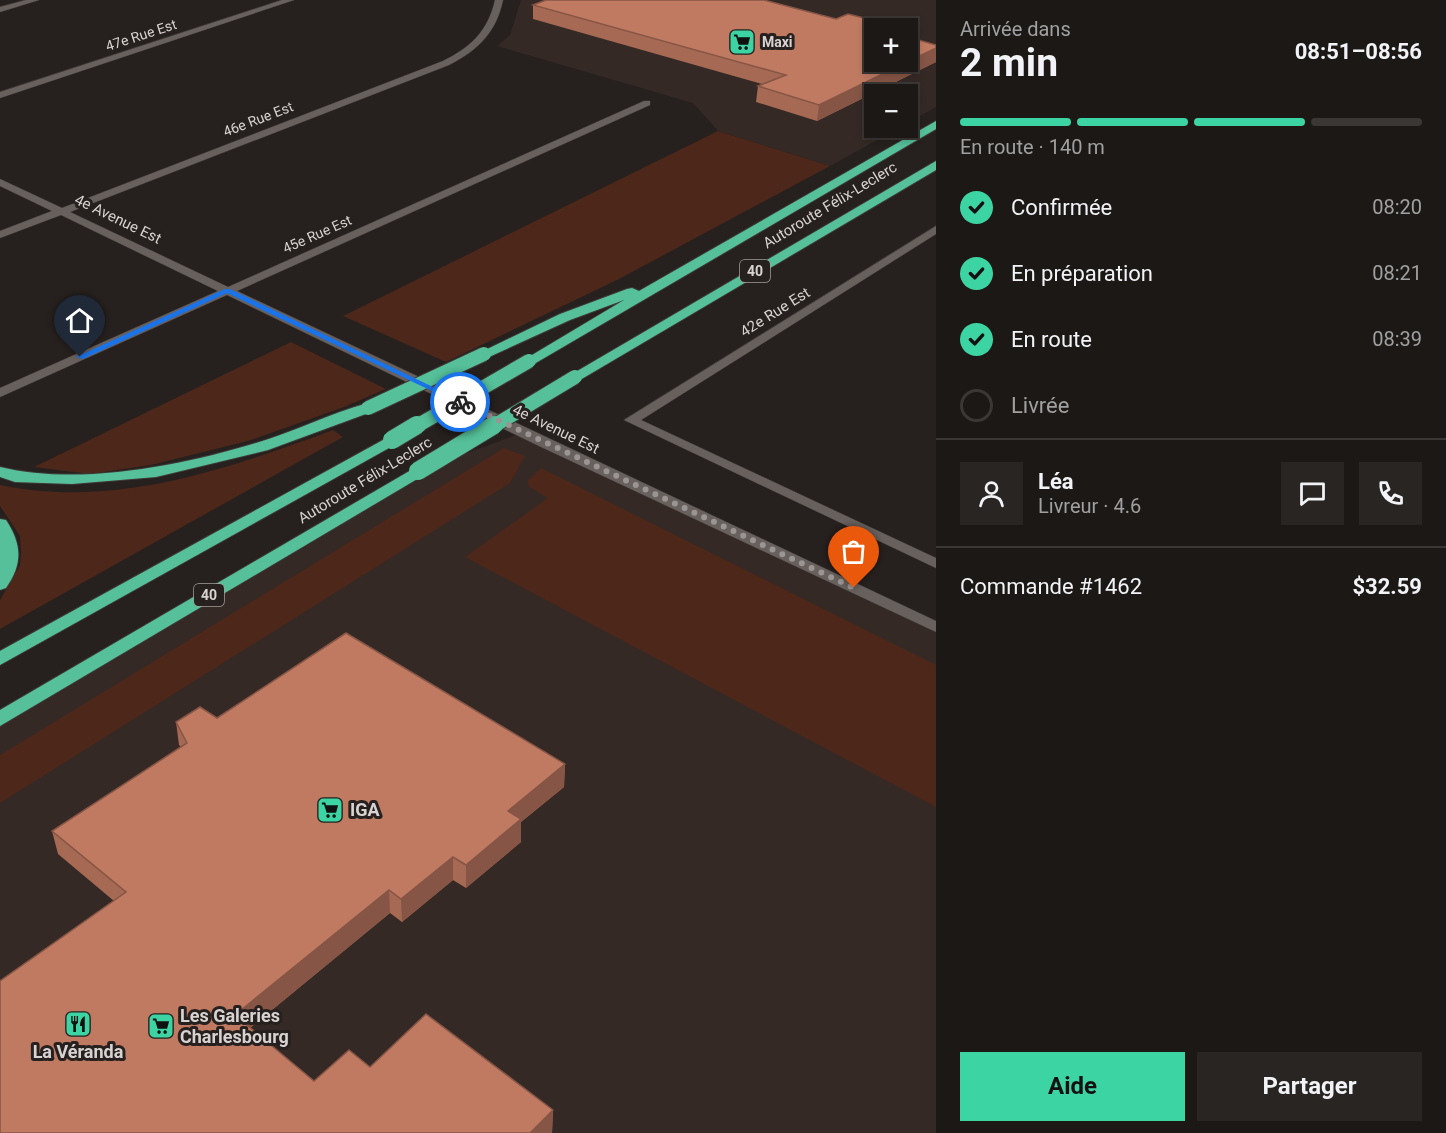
<!DOCTYPE html>
<html lang="fr">
<head>
<meta charset="utf-8">
<style>
	:root { --surface:#1c1816; --page:#292523; --text:#f1f3f6; --muted:#a0a0a1; --line:#3a3735; --accent:#3dd4a3 }
	body { margin:0; font-family:Roboto,sans-serif; background:var(--page); color:var(--text); height:100vh; display:flex; flex-direction:column; font-size:22px; white-space:nowrap }
	* { box-sizing:border-box; margin:0 }
	p { font-size:20px; color:var(--muted) }
	.icon { flex:none; width:33px; height:33px; fill:none; stroke:currentColor; stroke-width:2; stroke-linecap:round; stroke-linejoin:round }
	.map { position:relative; flex:1; overflow:hidden }
	.panel { display:flex; flex-direction:column; background:var(--surface); width:510px }
	.panel>* { flex:none }
	.controls { position:absolute; left:864px; top:18px; display:grid; gap:12px }
	.controls a { display:grid; place-items:center; width:54px; height:54px; border-radius:0px; background:var(--surface); box-shadow:0 3px 9px #0003,0 0 0 2px var(--line); font-size:30px }
	.pin { position:absolute; display:grid; place-items:center; width:51px; height:51px; color:#fff; margin:-62px -26px; border-radius:50% 50% 50% 0; rotate:-45deg; box-shadow:0 0 6px #0007 }
	.pin .icon { rotate:45deg }
	.courier { position:absolute; display:grid; place-items:center; width:60px; height:60px; margin:-30px; border:4px solid #1a73e8; border-radius:50%; background:#fff; color:#222; box-shadow:0 2px 8px #0007 }
	.head em { font-style:normal; font-weight:700 }
	.head div { display:flex; flex-direction:column-reverse }
	.head { display:flex; align-items:center; justify-content:space-between; height:102px; padding:0 24px }
	h1 { font-size:39px; font-weight:700; line-height:45px }
	.bar { display:grid; grid-template-columns:repeat(4,1fr); gap:9px 6px; align-content:center; height:72px; padding:0 24px }
	.bar i { height:8px; border-radius:4px; background:var(--line) }
	.bar .on { background:var(--accent) }
	.bar p { grid-column:span 4 }
	.line { display:flex; align-items:center; gap:15px; padding:0 24px; border-top:2px solid var(--line) }
	.line div { flex:1 }
	.round { display:grid; place-items:center; flex:none; width:63px; height:63px; border-radius:0px; background:var(--page) }
	ol { padding:0 24px; list-style:none }
	li { display:flex; align-items:center; gap:18px; height:66px }
	li p { margin-inline-start:auto }
	li .icon { padding:6px; border-radius:50%; background:var(--accent); color:#111; stroke-width:4 }
	li:last-child { color:var(--muted) }
	li i { width:33px; height:33px; border:3px solid var(--line); border-radius:50% }
	.button { display:flex; gap:12px; margin-top:auto; padding:12px 24px }
	.button a { flex:1; height:69px; border-radius:0px; background:var(--accent); color:#111; font-size:24px; font-weight:700; line-height:69px; text-align:center }
	.button a+a { background:var(--page); color:var(--text) }
	main { display:flex; flex:1; min-height:0 }
	.map>svg:first-child { display:block }
	.built { fill:#352926; fill-rule:evenodd }
	.green { fill:#4c271a }
	.lines { fill:none; stroke-linecap:round; stroke-linejoin:round }
	.minor-casing { stroke:#3f3a38; stroke-width:1 }
	.highway-casing { stroke:#3f3a38; stroke-width:2 }
	.minor { fill:#67605d; fill-rule:evenodd }
	.highway { fill:#55c099; fill-rule:evenodd }
	.highway-bridge-far1-casing { stroke:#3f3a38; stroke-width:16; stroke-linecap:butt }
	.highway-bridge-casing { stroke:#3f3a38; stroke-width:20; stroke-linecap:butt }
	.highway-bridge-far1 { stroke:#55c099; stroke-width:14 }
	.highway-bridge { stroke:#55c099; stroke-width:18 }
	.wall { fill:#a56954 }
	.shaded-wall { fill:#865545 }
	.building { fill:#c07a62; stroke:#865545; stroke-width:1.5 }
	.route { fill:#1a73e8 }
	.done { stroke:#9a9493; stroke-width:6; stroke-dasharray:0 10.8 }
	.labels { text-anchor:middle; stroke-width:6; stroke-linejoin:round; paint-order:stroke }
	.far-street-label { font-size:14px; fill:#d8d3d2; stroke:#26201e }
	.far-poi-label { font-size:14px; font-weight:bold; fill:#d8d3d2; stroke:#26201e; text-anchor:start }
	.shield { fill:#26201e; stroke:#a39d9c; stroke-width:1.5 }
	.shield-label { font-size:14px; font-weight:bold; fill:#d8d3d2 }
	.street-label { font-size:15px; fill:#d8d3d2; stroke:#26201e }
	.near-poi-label { font-size:18px; font-weight:bold; fill:#d8d3d2; stroke:#26201e; text-anchor:start }
</style>
</head>
<body>
<main>
<div class="map">
<svg width="936" height="1133" viewBox="0 0 936 1133">
	<rect width="100%" height="100%" fill="#26201e"/>
	<!-- built -->
	<path class="built" d="M521,0H936V107L908,123V94H874V128H899L830,166L718,131L693,103L497,46L510,35ZM874,28H908V62H874Z
		M524,432L936,626V1133H0V719L418,471Z"/>
	<!-- green -->
	<path class="green" d="M718,131L830,166L619,279L446,362L343,316Z
		M291,342L386,389L344,407L248,441L151,465L90,474L34,467Z
		M333,430L343,437L0,629V600L20,565L21,552L20,536L0,506V485C115,509 227,469 333,430Z
		M504,448L525,456L510,483L0,803V755Z
		M541,468L936,665V807L465,557L548,498L529,487L528,480Z"/>
	<g class="lines">
		<!-- minor casing -->
		<g class="minor-casing">
			<path id="minor" d="M26,0H39L0,12V7Z
				M282,0H294L0,98V92Z
				M495,0H503C496,33 478,50 449,65L70,212L228,287L644,101H650V105L237,291L936,621V632L539,446L227,295L0,397V388L218,291L61,215L0,238V231L52,211L0,186V179L62,208L443,61C471,47 488,31 495,0Z
				M936,226V234L641,420L936,558V568L624,420Z"/>
		</g>
		<!-- highway casing -->
		<g class="highway-casing">
			<path id="highway" d="M936,121V129L534,364H524L522,361L624,300L570,320L489,357L484,358L477,354L560,314L627,289L632,288L639,291Z
				M936,161V170L580,380L575,382L567,377Z
				M368,403L374,405L376,408L374,411L268,450L156,477L72,484L15,482L0,477V467C78,486 180,466 256,443C294,432 330,413 368,403Z
				M392,435L398,437L400,440L398,443L0,665V651Z
				M418,466L426,471L424,475L0,726V710Z
				M0,519L6,520C22,544 23,564 6,588L0,590Z"/>
		</g>
		<!-- minor -->
		<use href="#minor" class="minor"/>
		<!-- highway -->
		<use href="#highway" class="highway"/>
		<!-- highway-bridge-far1 casing -->
		<g class="highway-bridge-far1-casing">
			<path id="highway-bridge-far1" d="M368,408L484,354
				M415,427L529,361
				M492,427L575,377"/>
		</g>
		<!-- highway-bridge casing -->
		<g class="highway-bridge-casing">
			<path id="highway-bridge" d="M392,440L417,425
				M418,471L494,425"/>
		</g>
		<!-- highway-bridge-far1 -->
		<use href="#highway-bridge-far1" class="highway-bridge-far1"/>
		<!-- highway-bridge -->
		<use href="#highway-bridge" class="highway-bridge"/>
	</g>
	<!-- wall -->
	<path class="wall" d="M533,5L874,28L936,45V62L817,121L756,102L758,86L762,84L533,19Z
		M217,718L565,764L564,787L521,822V842L466,888L453,880L402,922L390,913L250,1028L314,1081L370,1067L553,1110L552,1133H0L114,901L58,854L52,831L181,747L179,745L176,722Z"/>
	<!-- shaded-wall -->
	<path class="shaded-wall" d="M936,48V62L817,121L819,105Z
		M565,764L564,787L521,822V842L466,888V865L508,811Z
		M453,857V880L402,922L401,899Z
		M389,890L390,913L238,1038L235,1015Z
		M553,1110L552,1133H530Z"/>
	<!-- building -->
	<path class="building" d="M546,0H764L836,19L848,14L892,25L885,28H874V62H908V37L936,45V48L819,105L758,86L786,75L533,5Z
		M346,633L565,764L508,811L521,819L466,865L453,857L401,899L389,890L235,1015L314,1081L349,1050L370,1067L426,1014L553,1110L530,1133H0V981L126,892L52,831L187,743L176,722L200,707L217,718Z"/>
	<!-- route -->
	<path class="route" d="M225,289H230L464,402L457,403L227,293L83,359L76,357Z"/>
	<g class="lines">
		<!-- done -->
		<path class="done" d="M460,402L854,588"/>
	</g>
	<!-- icons -->
	<defs>
		<g id="supermarket-square" transform="scale(1.35)"><rect x="-9" y="-9" width="18" height="18" rx="4" fill="#3dd4a3" stroke="#26201e"/><path d="M-6-5.5h2.5l.6 2H6L4.5 2H-2.5L-4.4-4H-6ZM-1.5 3.2a1.3 1.3 0 1 0 .1 0ZM3 3.2a1.3 1.3 0 1 0 .1 0Z" fill="#111"/></g>
		<g id="restaurant-square" transform="scale(1.35)"><rect x="-9" y="-9" width="18" height="18" rx="4" fill="#3dd4a3" stroke="#26201e"/><path d="M-5-6h1v4h1v-4h1v4h1v-4h1v5L-1.5 .5V6h-2V.5L-5-1ZM5-6V6H3V1.5H1.5Q1.5-4 5-6Z" fill="#111"/></g>
	</defs>
	<g fill-rule="evenodd">
		<use href="#supermarket-square" x="742" y="42"/>
		<use href="#supermarket-square" x="330" y="810"/>
		<use href="#restaurant-square" x="78" y="1024"/>
		<use href="#supermarket-square" x="161" y="1026"/>
	</g>
	<g class="labels">
		<!-- far-street labels -->
		<g class="far-street-label">
			<text transform="translate(141 35) rotate(-18)" y="5">47e Rue Est</text>
			<text transform="translate(258 119) rotate(-21)" y="5">46e Rue Est</text>
			<text transform="translate(317 234) rotate(-24)" y="5">45e Rue Est</text>
		</g>
		<!-- far-poi labels -->
		<g class="far-poi-label">
			<text x="762" y="47">Maxi</text>
		</g>
		<!-- shield labels -->
		<g class="shield">
			<rect x="740" y="260" width="30" height="22" rx="4.5"/>
			<rect x="194" y="584" width="30" height="22" rx="4.5"/>
		</g>
		<g class="shield-label">
			<text x="755" y="276">40</text>
			<text x="209" y="600">40</text>
		</g>
		<!-- street labels -->
		<g class="street-label">
			<text transform="translate(830 205) rotate(-31)" y="5">Autoroute Félix-Leclerc</text>
			<text transform="translate(118 219) rotate(26)" y="5">4e Avenue Est</text>
			<text transform="translate(775 312) rotate(-32)" y="5">42e Rue Est</text>
			<text transform="translate(556 429) rotate(26)" y="5">4e Avenue Est</text>
			<text transform="translate(365 480) rotate(-31)" y="5">Autoroute Félix-Leclerc</text>
		</g>
		<!-- near-poi labels -->
		<g class="near-poi-label">
			<text x="350" y="816">IGA</text>
			<text x="180" y="1022">Les Galeries<tspan x="180" dy="21">Charlesbourg</tspan></text>
			<text x="78" y="1058" text-anchor="middle">La Véranda</text>
		</g>
	</g>
</svg>
<div class="controls">
<a>+</a>
<a>−</a>
</div>
<div class="pin" style="left:854px;top:588px;background:#ea580c"><svg class="icon" aria-label="bag" viewBox="0 0 24 24"><path d="M5 8h14l-1 12H6zM9 8a3 3 0 0 1 6 0"/></svg></div>
<div class="pin" style="left:80px;top:357px;background:#1f2937"><svg class="icon" aria-label="home" viewBox="0 0 24 24"><path d="M3 11l9-7 9 7M6 9v11h12V9"/></svg></div>
<div class="courier" style="left:460px;top:402px"><svg class="icon" aria-label="bike" viewBox="0 0 24 24"><circle cx="6" cy="16" r="4"/><circle cx="18" cy="16" r="4"/><path d="M6 16l4-8h5l3 8M10 8l3 8H6M13 5h3"/></svg></div>
</div>
<section class="panel">
<div class="head"><div><h1>2 min</h1><p>Arrivée dans</p></div><em>08:51–08:56</em></div>
<div class="bar"><i class="on"></i><i class="on"></i><i class="on"></i><i></i><p>En route · 140 m</p></div>
<ol>
<li><svg class="icon" aria-label="check" viewBox="0 0 24 24"><path d="M5 12l5 5 9-10"/></svg>Confirmée<p>08:20</p></li>
<li><svg class="icon" aria-label="check" viewBox="0 0 24 24"><path d="M5 12l5 5 9-10"/></svg>En préparation<p>08:21</p></li>
<li><svg class="icon" aria-label="check" viewBox="0 0 24 24"><path d="M5 12l5 5 9-10"/></svg>En route<p>08:39</p></li>
<li><i></i>Livrée</li>
</ol>
<div class="line" style="height:108px"><a class="round"><svg class="icon" aria-label="person" viewBox="0 0 24 24"><circle cx="12" cy="8" r="4"/><path d="M4 21q1-7 8-7t8 7"/></svg></a><div><b>Léa</b><p>Livreur · 4.6</p></div><a class="round"><svg class="icon" aria-label="chat" viewBox="0 0 24 24"><path d="M4 5h16v11H9l-5 4z"/></svg></a><a class="round"><svg class="icon" aria-label="phone" viewBox="0 0 24 24"><path d="M5 4h4l2 5-3 2q2 4 5 5l2-3 5 2v4C11 20 4 13 5 4z"/></svg></a></div>
<div class="line" style="height:78px"><div>Commande #1462</div><b>$32.59</b></div>
<div class="button"><a>Aide</a><a>Partager</a></div>
</section>
</main>
</body>
</html>
